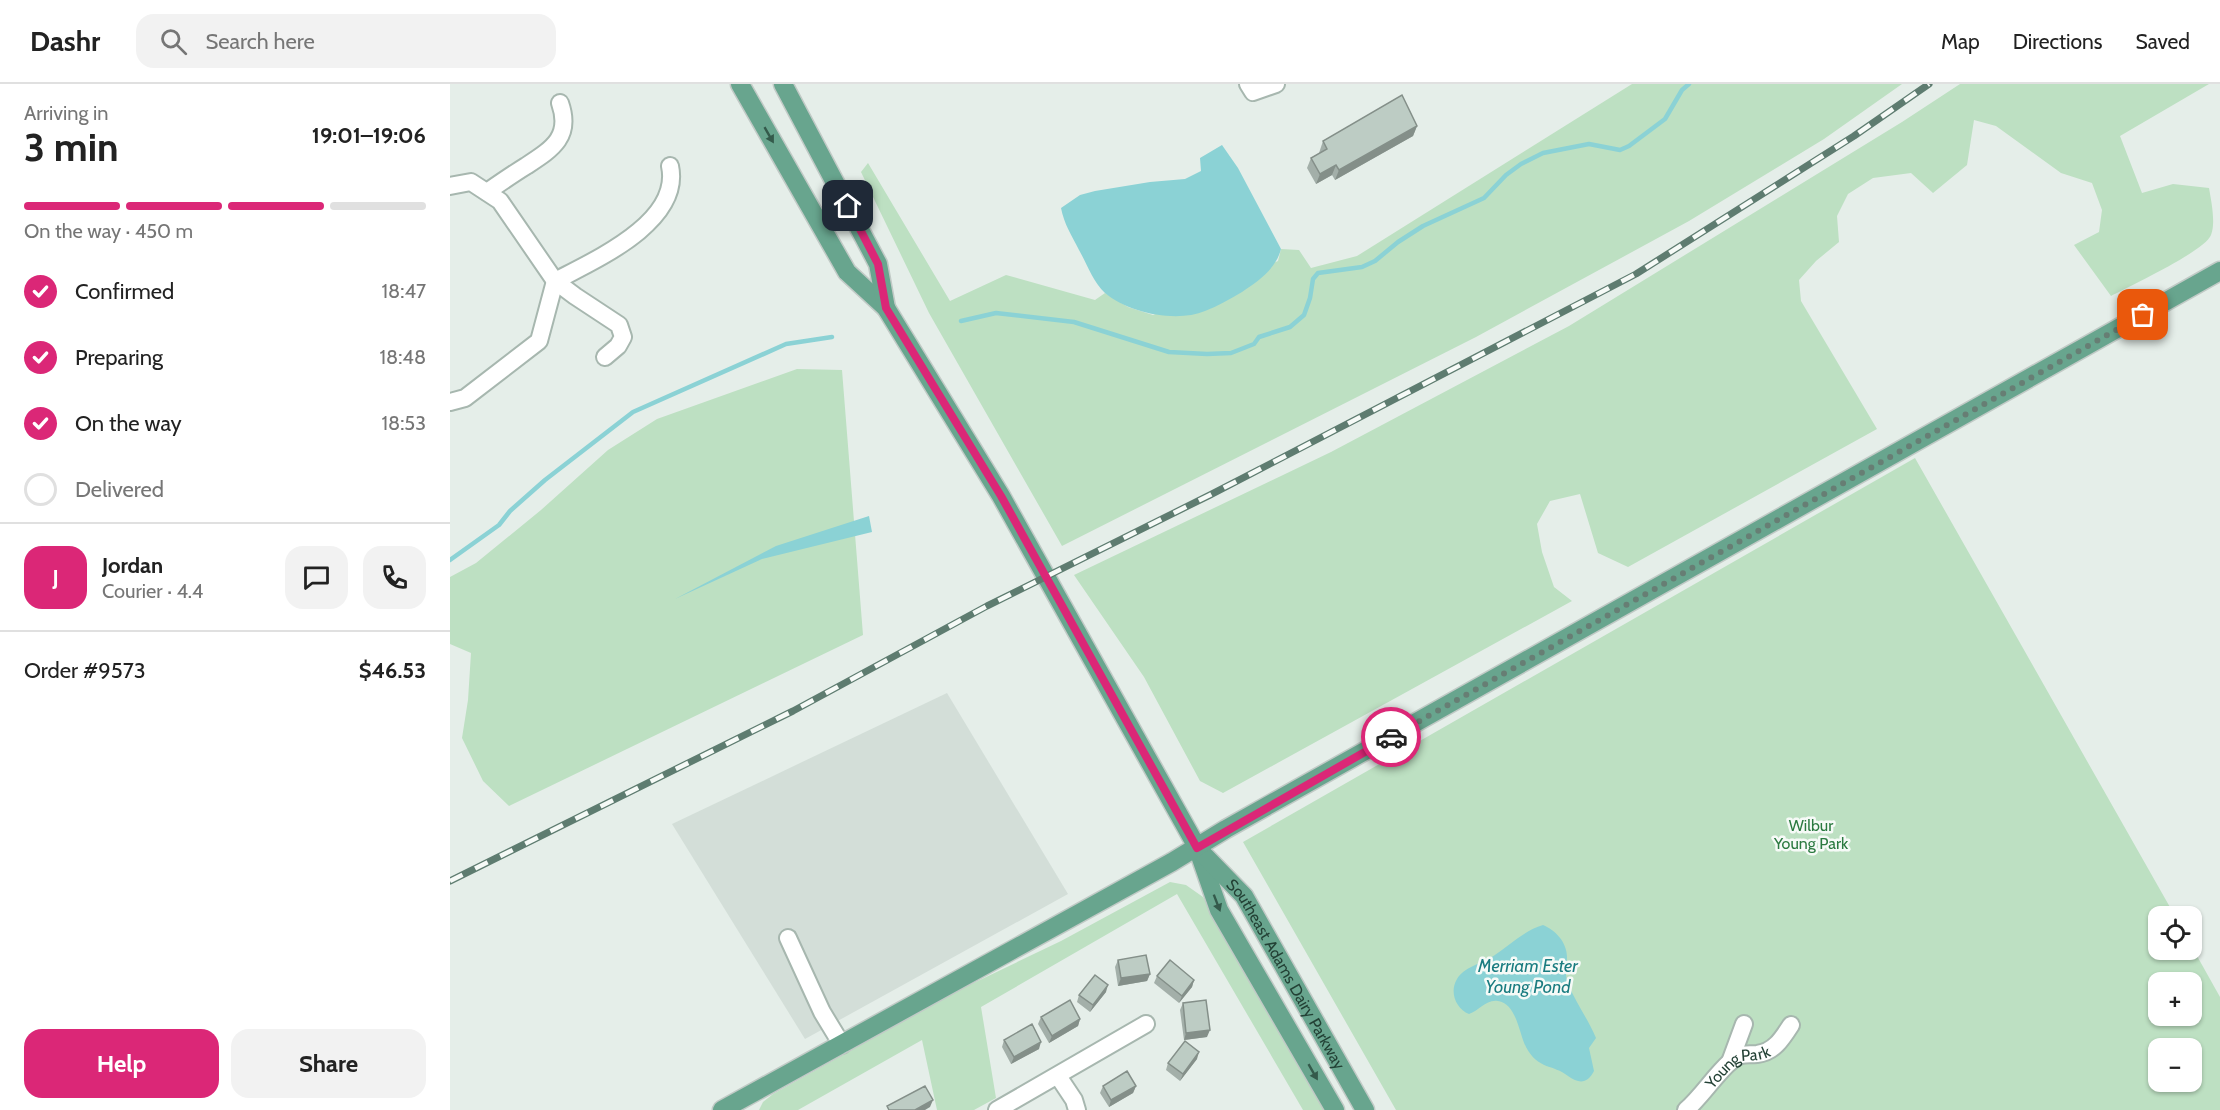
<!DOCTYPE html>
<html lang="en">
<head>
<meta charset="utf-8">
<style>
	:root { --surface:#fff; --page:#f2f2f2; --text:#222; --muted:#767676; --line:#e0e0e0; --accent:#db2777 }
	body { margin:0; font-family:Cabin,sans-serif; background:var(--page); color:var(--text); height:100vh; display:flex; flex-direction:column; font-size:22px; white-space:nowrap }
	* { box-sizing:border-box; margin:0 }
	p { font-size:20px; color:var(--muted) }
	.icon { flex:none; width:33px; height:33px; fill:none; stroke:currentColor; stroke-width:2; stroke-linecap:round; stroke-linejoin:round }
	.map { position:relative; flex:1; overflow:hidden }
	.panel { display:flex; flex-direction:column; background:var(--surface); width:450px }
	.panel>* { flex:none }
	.controls { position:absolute; left:1698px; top:822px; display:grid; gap:12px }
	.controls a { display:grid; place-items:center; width:54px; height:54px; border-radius:12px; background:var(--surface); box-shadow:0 2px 4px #0004; font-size:30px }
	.pin { position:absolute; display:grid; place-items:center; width:51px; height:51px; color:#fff; margin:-26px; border-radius:12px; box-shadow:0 3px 9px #0006 }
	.courier { position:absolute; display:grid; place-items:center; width:60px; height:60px; margin:-30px; border:4px solid #db2777; border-radius:50%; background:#fff; color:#222; box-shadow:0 2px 8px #0007 }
	.headline em { font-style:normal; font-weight:700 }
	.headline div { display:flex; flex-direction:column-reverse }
	.headline { display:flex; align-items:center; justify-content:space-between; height:102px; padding:0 24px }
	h1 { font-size:39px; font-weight:700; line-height:45px }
	.bar { display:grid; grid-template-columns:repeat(4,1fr); gap:9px 6px; align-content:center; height:72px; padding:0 24px }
	.bar i { height:8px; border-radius:4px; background:var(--line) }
	.bar .active { background:var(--accent) }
	.bar p { grid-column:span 4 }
	.line { display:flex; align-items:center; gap:15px; padding:0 24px; border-top:2px solid var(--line) }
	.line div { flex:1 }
	.round { display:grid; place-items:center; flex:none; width:63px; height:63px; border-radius:18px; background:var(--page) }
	ol { padding:0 24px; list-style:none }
	li { display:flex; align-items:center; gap:18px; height:66px }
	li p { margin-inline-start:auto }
	li .icon { padding:6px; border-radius:50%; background:var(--accent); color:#fff; stroke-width:4 }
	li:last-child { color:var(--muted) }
	li i { width:33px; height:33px; border:3px solid var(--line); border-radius:50% }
	.button { display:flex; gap:12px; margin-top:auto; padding:12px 24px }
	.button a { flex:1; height:69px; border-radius:18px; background:var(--accent); color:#fff; font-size:24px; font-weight:700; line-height:69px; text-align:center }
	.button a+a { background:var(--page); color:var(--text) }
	header { display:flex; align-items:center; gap:36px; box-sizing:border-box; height:84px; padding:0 30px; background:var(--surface); border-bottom:2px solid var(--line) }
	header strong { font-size:28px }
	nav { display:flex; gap:33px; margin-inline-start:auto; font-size:21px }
	.search { width:420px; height:54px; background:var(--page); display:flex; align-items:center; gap:15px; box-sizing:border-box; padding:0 21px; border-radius:18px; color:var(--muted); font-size:22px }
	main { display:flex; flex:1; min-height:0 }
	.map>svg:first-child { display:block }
	.built { fill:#d3ded8 }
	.green { fill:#bde0c2; fill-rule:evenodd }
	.water { fill:#8bd2d5 }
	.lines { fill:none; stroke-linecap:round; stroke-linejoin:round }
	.stream { stroke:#8bd2d5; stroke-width:4.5 }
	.minor-casing { stroke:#a7b7af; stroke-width:20 }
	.major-casing { stroke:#c1cac6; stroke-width:21 }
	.minor { stroke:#fff; stroke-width:16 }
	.major { stroke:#68a58e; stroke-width:18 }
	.rail-casing { stroke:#5e7c70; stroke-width:7 }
	.rail { stroke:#f6faf7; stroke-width:4.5; stroke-dasharray:14; stroke-linecap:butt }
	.wall { fill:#a3afa9 }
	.shaded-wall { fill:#848f89 }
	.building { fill:#bdccc4; stroke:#848f89; stroke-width:1.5 }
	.oneway { fill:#345a4b }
	.done { stroke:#677e74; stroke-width:6; stroke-dasharray:0 10.8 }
	.route { stroke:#db2777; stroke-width:8 }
	.labels { text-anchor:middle; stroke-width:5; stroke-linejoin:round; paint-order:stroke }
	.park-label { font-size:16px; fill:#2b7a40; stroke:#f6faf7 }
	.street-label { font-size:16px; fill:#234135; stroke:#f6faf7 }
	.water-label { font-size:18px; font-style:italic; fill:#1a7c80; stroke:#f6faf7 }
</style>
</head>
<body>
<header>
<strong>Dashr</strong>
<div class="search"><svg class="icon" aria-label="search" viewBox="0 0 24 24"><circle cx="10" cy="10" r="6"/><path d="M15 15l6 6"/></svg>Search here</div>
<nav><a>Map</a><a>Directions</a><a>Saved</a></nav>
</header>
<main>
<section class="panel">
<div class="headline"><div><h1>3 min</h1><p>Arriving in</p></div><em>19:01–19:06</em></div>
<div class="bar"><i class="active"></i><i class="active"></i><i class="active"></i><i></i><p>On the way · 450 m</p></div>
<ol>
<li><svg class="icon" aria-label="check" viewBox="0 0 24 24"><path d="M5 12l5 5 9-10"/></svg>Confirmed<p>18:47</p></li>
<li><svg class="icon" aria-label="check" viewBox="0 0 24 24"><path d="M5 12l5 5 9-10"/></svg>Preparing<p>18:48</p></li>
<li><svg class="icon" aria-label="check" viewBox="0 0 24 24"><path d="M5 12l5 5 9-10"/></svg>On the way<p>18:53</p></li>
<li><i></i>Delivered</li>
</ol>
<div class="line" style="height:108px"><b class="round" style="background:var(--accent);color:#fff">J</b><div><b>Jordan</b><p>Courier · 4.4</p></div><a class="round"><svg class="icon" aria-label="chat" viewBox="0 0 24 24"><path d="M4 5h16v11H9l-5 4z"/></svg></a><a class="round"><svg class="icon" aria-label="phone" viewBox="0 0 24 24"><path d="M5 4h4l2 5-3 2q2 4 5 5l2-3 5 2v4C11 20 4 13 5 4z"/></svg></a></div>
<div class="line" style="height:78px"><div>Order #9573</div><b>$46.53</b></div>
<div class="button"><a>Help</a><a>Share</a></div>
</section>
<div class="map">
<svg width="1770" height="1026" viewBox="0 0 1770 1026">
	<rect width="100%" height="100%" fill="#e5eee9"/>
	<!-- built -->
	<path class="built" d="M497,609L618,810L355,955L222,740Z"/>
	<!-- green -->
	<path class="green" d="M1182,0H1452L1374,55L1239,137L1026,253L612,462L479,229L411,88L418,79L500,217L556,191L645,216L655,209L678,223L703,231L828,177L831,165L849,166L861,184L907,172Z
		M1510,0H1759L1670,52L1692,109L1723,100L1759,104C1761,116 1766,139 1761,151C1755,167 1680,202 1661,212L1624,161L1649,148L1652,126L1642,99L1611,89L1546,42L1524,36L1517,81L1483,109L1461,89L1423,94L1398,110L1387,132L1389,158L1366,177L1349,196L1351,217L1427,345L1178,483L1148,469L1130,410L1100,417L1087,440L1092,468L1104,503L1122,517L773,709L750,697L694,593L624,491L881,368L1119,242L1452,38Z
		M347,285L392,286L413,551L59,722L33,697L12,654L18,616L21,569L0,560V493L26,479L91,426L158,366L207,335Z
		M1465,374L1725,832H1708V866H1742V863L1770,913V1026H946L793,758ZM1708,898H1742V932H1708ZM1708,964H1742V998H1708Z
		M720,798L736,801L753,813L877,1026H853L727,810L531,923L546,1014L524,1026H487L472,956L348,1026H309L313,1018L323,1010L511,905L611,857Z"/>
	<!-- water -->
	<path class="water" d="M772,61L788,84L831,165C826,185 808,197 792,208C780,215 768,222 755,227C727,239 678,229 655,209C643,198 637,180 629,166C622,152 614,140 611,124L630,111L645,107L700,98L735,95L751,87L750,74Z
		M419,432L422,448L312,475L225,515L326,462Z
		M1093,841C1105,846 1117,858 1117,873C1117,883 1114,889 1118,900C1126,919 1138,935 1146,954L1139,964L1144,987C1137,1001 1128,999 1118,992C1103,980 1088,986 1076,963C1069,950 1067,920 1048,917C1036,915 1029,927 1019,930C1006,925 999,908 1007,895C1013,884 1031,879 1042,873C1059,862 1073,847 1093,841Z"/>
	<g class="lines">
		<!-- stream -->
		<path class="stream" d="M511,237L546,229L624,238L719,268L757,270L781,269L804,260L809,253L840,243L854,231L860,214L863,195L868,189L912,183L925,177L948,158L973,142L1034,114L1056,91L1071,80L1093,69L1139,60L1170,66L1179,62L1215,35L1232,6L1239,0
			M0,476L49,441L60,427L95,396L183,328L336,260L382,253"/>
		<!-- minor casing -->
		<g class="minor-casing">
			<g id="minor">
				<path d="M798,0L803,8L826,0"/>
				<path d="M0,102L21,98L50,117L105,197L125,212L169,241L173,253L168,262L155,273"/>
				<path d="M37,108C50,99 63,90 76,82C102,65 122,53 110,19"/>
				<path d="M0,318L15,314L89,257L105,197C145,176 232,138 220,82"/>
				<path d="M338,854L372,928L392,961"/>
				<path d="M1280,978L1294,940"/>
				<path d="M608,992L624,1016L627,1026"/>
				<path d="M547,1026L696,940"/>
				<path id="s1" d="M1236,1026C1253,1011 1264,992 1281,977C1290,969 1295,971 1307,970C1324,968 1332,955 1341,941"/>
			</g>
		</g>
		<!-- major casing -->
		<g class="major-casing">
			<g id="major">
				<path d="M290,0L397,188L436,224L551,412L747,763L769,826L885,1026"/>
				<path d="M333,0L428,180L436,224"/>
				<path id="s2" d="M751,768L794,812L915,1026"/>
				<path d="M272,1026L722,778L776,745L1770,187"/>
			</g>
		</g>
		<!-- minor -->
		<use href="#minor" class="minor"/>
		<!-- major -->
		<use href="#major" class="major"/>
		<!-- rail casing -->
		<g class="rail-casing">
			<path id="rail" d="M0,797L343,627L537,522L760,411L1186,190L1404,52L1479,0"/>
		</g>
		<!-- rail -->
		<use href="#rail" class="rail"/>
	</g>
	<!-- wall -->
	<path class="wall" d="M967,42L963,52L885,96L882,91L866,100L857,84L861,74L869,69L873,57Z
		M668,876L700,890L697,897L668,902L665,883Z
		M707,892L744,896L742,903L729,919L704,899Z
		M656,908L640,928L627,918L629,911Z
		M733,919L757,953L734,956L730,926Z
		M591,933L630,935L628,942L599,959L588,940Z
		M554,956L589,965L561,980L552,963Z
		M747,975L730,997L716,986L718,979Z
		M653,1002H686L683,1009L659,1023L650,1009Z"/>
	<!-- shaded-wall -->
	<path class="shaded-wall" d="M967,42L963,52L885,96L889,86Z
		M886,81L882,91L866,100L870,90Z
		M700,890L697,897L668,902L671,894Z
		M744,896L742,903L729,919L732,912Z
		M658,901L656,908L640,928L643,921Z
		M630,935L628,942L599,959L602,952Z
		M760,946L757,953L734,956L736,949Z
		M591,958L589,965L561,980L564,973Z
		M749,968L747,975L730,997L733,990Z
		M686,1002L683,1009L659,1023L661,1016Z
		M483,1016L480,1023L475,1026H465Z"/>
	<!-- building -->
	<path class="building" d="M952,11L967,42L889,86L886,81L870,90L861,74L877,65L873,57Z
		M696,871L700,890L671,894L668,876Z
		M720,876L744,896L732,912L707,892Z
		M645,891L658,901L643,921L629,911Z
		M620,916L630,935L602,952L591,933Z
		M756,916L760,946L736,949L733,919Z
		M582,940L591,958L564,973L554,956Z
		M735,957L749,968L733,990L718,979Z
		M677,987L686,1002L661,1016L653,1002Z
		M475,1002L483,1016L465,1026H439L437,1022Z"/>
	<!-- one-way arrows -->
	<defs><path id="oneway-solid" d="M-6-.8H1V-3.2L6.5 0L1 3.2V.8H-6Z" transform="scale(1.5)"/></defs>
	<g class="oneway">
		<use href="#oneway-solid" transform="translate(319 51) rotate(60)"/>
		<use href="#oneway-solid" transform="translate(767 819) rotate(69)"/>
		<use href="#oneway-solid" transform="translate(863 988) rotate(60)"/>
	</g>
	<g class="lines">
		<!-- done -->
		<path class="done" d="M941,653L1693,231"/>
		<!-- route -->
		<path class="route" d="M398,122L428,180L436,224L551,412L747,764L941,653"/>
	</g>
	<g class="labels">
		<!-- park labels -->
		<g class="park-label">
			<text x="1361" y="747">Wilbur<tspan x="1361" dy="18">Young Park</tspan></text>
		</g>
		<!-- street labels -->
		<g class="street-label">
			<text dy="6" stroke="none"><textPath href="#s2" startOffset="150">Southeast Adams Dairy Parkway</textPath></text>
			<text dy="6" stroke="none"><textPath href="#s1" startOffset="70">Young Park</textPath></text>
		</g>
		<!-- water labels -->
		<g class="water-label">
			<text x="1078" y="888">Merriam Ester<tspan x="1078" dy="21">Young Pond</tspan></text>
		</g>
	</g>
</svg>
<div class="controls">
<a><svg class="icon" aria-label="locate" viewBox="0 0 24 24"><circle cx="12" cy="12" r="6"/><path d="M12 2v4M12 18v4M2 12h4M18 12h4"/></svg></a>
<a>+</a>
<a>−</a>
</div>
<div class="pin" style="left:1693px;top:231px;background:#ea580c"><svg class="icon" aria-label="bag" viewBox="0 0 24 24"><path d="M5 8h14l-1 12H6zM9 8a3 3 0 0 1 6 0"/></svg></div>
<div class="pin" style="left:398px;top:122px;background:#1f2937"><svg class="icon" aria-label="home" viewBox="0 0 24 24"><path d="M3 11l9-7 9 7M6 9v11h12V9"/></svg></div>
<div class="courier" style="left:941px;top:653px"><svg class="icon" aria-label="car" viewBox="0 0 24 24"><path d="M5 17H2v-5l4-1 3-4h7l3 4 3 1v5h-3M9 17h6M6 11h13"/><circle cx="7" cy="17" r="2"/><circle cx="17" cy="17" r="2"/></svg></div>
</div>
</main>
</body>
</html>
